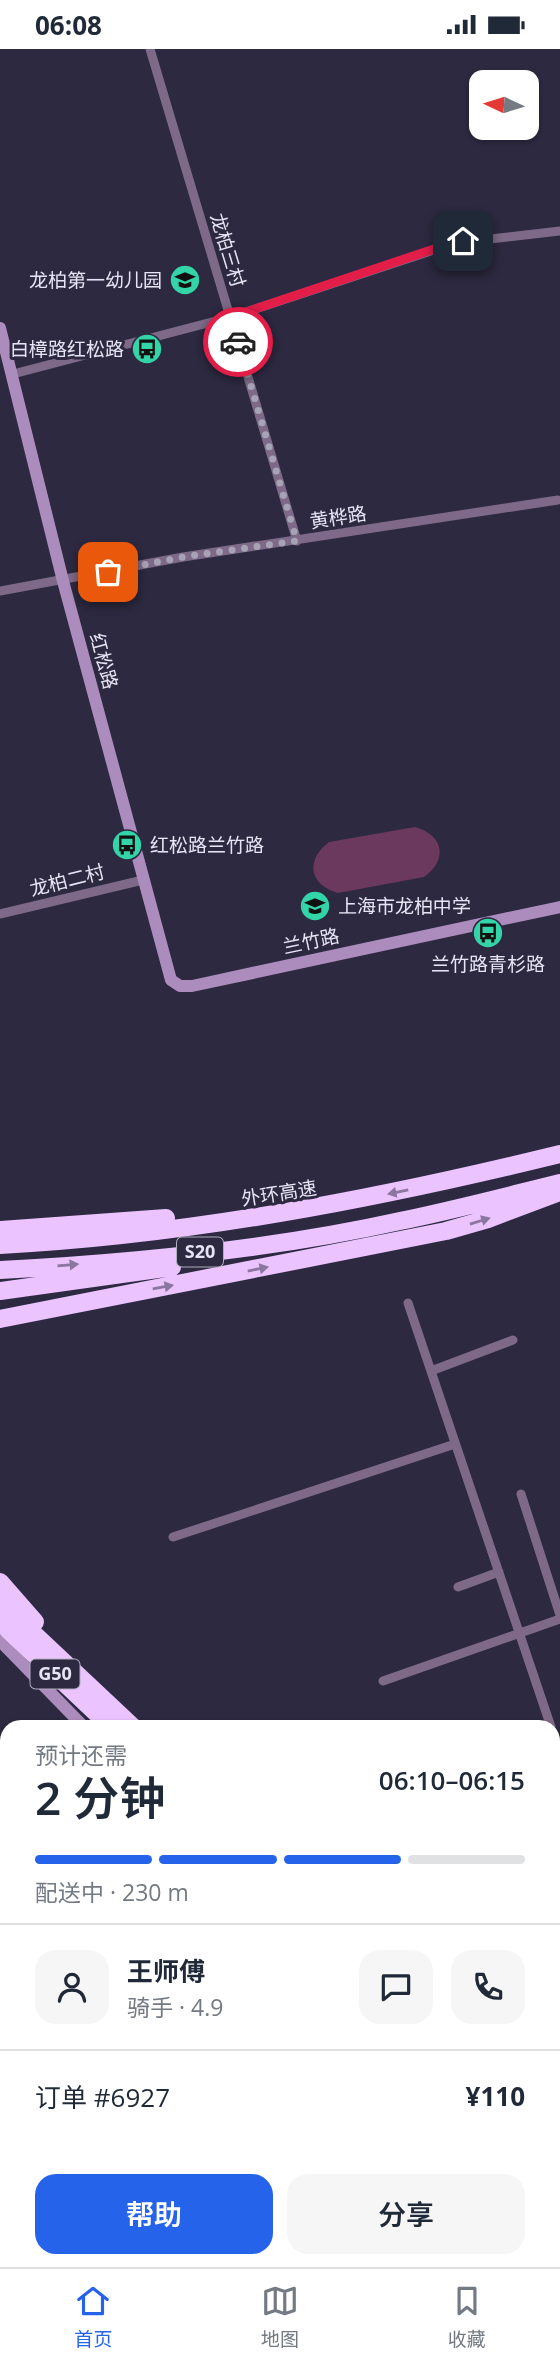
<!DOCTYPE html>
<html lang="zh">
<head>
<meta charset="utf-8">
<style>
	:root { --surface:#fff; --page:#f6f6f7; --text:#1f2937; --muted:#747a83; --line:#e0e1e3; --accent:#2563eb }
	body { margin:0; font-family:"Open Sans","Noto Sans SC",sans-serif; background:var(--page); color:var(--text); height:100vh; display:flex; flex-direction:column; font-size:26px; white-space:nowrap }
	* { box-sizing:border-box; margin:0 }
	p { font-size:23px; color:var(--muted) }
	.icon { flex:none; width:38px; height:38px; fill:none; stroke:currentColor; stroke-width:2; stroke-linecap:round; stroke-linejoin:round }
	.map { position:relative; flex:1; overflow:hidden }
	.sheet { position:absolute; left:0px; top:1671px; width:560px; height:548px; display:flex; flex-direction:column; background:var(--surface); border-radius:21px 21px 0 0; box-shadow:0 2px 5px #0004 }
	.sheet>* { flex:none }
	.needle { width:46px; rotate:274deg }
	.controls { position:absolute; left:469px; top:21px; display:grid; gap:14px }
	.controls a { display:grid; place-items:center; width:70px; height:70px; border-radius:14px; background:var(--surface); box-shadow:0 2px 5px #0004; font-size:35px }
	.pin { position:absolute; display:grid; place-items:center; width:60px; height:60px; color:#fff; margin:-30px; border-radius:14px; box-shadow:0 4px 10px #0006 }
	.courier { position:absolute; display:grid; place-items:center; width:70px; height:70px; margin:-35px; border:5px solid #e11d48; border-radius:50%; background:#fff; color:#222; box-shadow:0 2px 9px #0007 }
	.head em { font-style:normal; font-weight:600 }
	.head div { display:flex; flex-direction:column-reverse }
	.head { display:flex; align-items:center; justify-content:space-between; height:119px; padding:0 35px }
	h1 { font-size:46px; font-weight:600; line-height:52px }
	.bar { display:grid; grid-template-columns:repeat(4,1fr); gap:10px 7px; align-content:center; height:84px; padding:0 35px }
	.bar i { height:9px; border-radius:5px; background:var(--line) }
	.bar .current { background:var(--accent) }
	.bar p { grid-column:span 4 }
	.line { display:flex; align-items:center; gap:18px; padding:0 35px; border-top:2px solid var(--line) }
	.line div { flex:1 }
	.round { display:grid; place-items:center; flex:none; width:74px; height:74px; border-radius:21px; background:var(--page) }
	.button { display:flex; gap:14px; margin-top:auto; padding:14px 35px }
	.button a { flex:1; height:80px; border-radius:21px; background:var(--accent); color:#fff; font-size:28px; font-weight:600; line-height:80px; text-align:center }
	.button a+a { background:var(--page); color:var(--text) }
	.status { display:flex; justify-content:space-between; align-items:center; height:49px; padding:0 35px; background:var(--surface); direction:ltr }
	.status svg { height:19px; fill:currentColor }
	.dock { display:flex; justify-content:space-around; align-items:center; height:98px; border-top:2px solid var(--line); background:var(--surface); font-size:19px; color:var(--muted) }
	.dock a { display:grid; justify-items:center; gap:4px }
	.dock .current { color:var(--accent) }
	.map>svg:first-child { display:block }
	.green { fill:#6b395e }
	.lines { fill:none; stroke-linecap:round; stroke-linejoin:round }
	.street { stroke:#7e6a88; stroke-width:9 }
	.secondary { stroke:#ac8cbc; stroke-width:12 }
	.highway { stroke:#eac3ff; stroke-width:18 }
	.oneway { fill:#8b76a0 }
	.done { stroke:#a6a3b6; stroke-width:7; stroke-dasharray:0 12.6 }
	.route { stroke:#e11d48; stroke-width:9 }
	.labels { text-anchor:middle; stroke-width:6; stroke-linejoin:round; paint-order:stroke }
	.shield { fill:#2c2940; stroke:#afadbf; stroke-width:2 }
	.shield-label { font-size:18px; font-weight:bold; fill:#e7e5f5 }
	.street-label { font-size:19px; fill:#e7e5f5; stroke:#2c2940 }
	.poi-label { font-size:19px; fill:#e7e5f5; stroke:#2c2940; text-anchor:end }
</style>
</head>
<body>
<div class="status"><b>06:08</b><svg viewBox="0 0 49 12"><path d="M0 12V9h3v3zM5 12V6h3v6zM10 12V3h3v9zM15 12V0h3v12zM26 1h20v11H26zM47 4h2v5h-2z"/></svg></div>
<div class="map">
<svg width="560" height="2218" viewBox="0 0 560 2218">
	<rect width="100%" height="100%" fill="#2c2940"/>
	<!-- green -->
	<path class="green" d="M415,778C444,786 448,811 424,828L338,844C309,836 305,811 329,793Z"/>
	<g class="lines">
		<!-- street -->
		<path class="street" d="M150,0L297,492
			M13,325L231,268L455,194L560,182
			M0,542L183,508L558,451
			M0,865L143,831
			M408,1254L551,1678
			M431,1322L513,1291
			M521,1445L560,1566
			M173,1488L455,1395
			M458,1538L499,1523
			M383,1632L560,1570
			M553,1683L559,1700
			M553,1980L560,1987
			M553,2144L560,2142
			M323,2218L341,2212"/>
		<!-- secondary -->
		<path class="secondary" d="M0,279L63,532L171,931L180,937H192L560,858
			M0,1592L84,1678
			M553,1703L560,1700
			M0,1861L7,1858
			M553,2054L560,2060"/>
		<!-- highway -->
		<path class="highway" d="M0,1181L166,1169
			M0,1196C190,1186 376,1150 560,1105
			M0,1221C133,1214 269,1201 400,1172C454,1161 507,1147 560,1134
			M0,1242L172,1218
			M0,1270L446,1182L488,1170L560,1143
			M0,1533L35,1573
			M0,1553L133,1678
			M0,1573L111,1678
			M553,2077L560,2084
			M553,2097L560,2104
			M0,2192L7,2202"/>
	</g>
	<!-- one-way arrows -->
	<defs><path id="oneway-solid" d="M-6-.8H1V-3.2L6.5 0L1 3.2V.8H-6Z" transform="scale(1.75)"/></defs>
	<g class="oneway">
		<use href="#oneway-solid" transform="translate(398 1143) rotate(168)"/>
		<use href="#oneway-solid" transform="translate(480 1172) rotate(-17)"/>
		<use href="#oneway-solid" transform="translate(68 1216) rotate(-5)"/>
		<use href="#oneway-solid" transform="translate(258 1220) rotate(-11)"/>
		<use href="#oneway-solid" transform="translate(163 1238) rotate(-10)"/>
	</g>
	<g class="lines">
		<!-- done -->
		<path class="done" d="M108,523L183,508L297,492L238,293"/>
		<!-- route -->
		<path class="route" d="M238,293L231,268L446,196L463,192"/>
	</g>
	<!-- icons -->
	<defs>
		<g id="school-disc" transform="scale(1.575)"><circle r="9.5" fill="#33d4a8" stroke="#2c2940"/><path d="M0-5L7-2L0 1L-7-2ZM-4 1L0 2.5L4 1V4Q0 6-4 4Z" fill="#111"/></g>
		<g id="bus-disc" transform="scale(1.575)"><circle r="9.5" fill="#33d4a8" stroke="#2c2940"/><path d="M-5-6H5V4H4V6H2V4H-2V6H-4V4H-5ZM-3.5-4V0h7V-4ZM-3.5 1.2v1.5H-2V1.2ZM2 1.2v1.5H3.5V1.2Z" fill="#111"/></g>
	</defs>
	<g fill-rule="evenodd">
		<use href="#school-disc" x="185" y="231"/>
		<use href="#bus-disc" x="147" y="300"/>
		<use href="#bus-disc" x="127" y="796"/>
		<use href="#school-disc" x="315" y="857"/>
		<use href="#bus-disc" x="488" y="884"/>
	</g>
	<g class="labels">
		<!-- shield labels -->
		<g class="shield">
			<rect x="177" y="1188.5" width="46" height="29" rx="5"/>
			<rect x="30.5" y="1610.5" width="49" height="29" rx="5"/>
		</g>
		<g class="shield-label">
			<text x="200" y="1209">S20</text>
			<text x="55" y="1631">G50</text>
		</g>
		<!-- street labels -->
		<g class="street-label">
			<text transform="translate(228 201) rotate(73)" y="7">龙柏三村</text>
			<text transform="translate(338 468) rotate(-9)" y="7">黄桦路</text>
			<text transform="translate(104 612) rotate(75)" y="7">红松路</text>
			<text transform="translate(67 831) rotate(-14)" y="7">龙柏二村</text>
			<text transform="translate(311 892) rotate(-12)" y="7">兰竹路</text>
			<text transform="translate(279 1144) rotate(-9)" y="7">外环高速</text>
		</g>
		<!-- poi labels -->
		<g class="poi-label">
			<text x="162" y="238">龙柏第一幼儿园</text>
			<text x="124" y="307">白樟路红松路</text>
			<text x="150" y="803" text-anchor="start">红松路兰竹路</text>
			<text x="338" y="864" text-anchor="start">上海市龙柏中学</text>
			<text x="488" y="922" text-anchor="middle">兰竹路青杉路</text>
		</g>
	</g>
</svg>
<div class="controls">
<a><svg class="needle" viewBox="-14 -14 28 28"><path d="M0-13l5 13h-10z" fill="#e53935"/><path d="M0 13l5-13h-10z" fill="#747a83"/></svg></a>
</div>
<div class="pin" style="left:108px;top:523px;background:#ea580c"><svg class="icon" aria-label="bag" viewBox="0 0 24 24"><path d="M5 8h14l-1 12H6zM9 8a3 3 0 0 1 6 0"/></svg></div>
<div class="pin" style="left:463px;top:192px;background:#1f2937"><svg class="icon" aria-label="home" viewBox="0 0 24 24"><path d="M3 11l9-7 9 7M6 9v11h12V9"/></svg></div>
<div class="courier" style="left:238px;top:293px"><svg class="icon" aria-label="car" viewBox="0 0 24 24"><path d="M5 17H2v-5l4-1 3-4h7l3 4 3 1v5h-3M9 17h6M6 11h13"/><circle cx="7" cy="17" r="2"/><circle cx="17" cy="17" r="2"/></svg></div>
<section class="sheet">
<div class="head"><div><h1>2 分钟</h1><p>预计还需</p></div><em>06:10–06:15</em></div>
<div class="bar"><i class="current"></i><i class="current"></i><i class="current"></i><i></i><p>配送中 · 230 m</p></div>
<div class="line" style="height:126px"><a class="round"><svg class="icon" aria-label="person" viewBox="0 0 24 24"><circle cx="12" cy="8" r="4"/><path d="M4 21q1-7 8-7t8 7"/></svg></a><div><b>王师傅</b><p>骑手 · 4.9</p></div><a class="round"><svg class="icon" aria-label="chat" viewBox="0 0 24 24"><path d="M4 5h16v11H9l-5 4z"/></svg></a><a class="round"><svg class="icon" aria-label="phone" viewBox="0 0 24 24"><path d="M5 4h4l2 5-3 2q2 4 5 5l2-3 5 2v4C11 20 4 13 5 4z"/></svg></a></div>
<div class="line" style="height:91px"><div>订单 #6927</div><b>¥110</b></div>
<div class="button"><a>帮助</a><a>分享</a></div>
</section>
</div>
<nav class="dock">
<a class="current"><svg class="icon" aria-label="home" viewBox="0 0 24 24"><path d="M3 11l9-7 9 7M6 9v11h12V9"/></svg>首页</a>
<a><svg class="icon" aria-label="map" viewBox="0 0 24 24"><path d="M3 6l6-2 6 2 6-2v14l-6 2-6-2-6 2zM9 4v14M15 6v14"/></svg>地图</a>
<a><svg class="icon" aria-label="saved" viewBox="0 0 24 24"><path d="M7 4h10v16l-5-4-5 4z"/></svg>收藏</a>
</nav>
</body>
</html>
